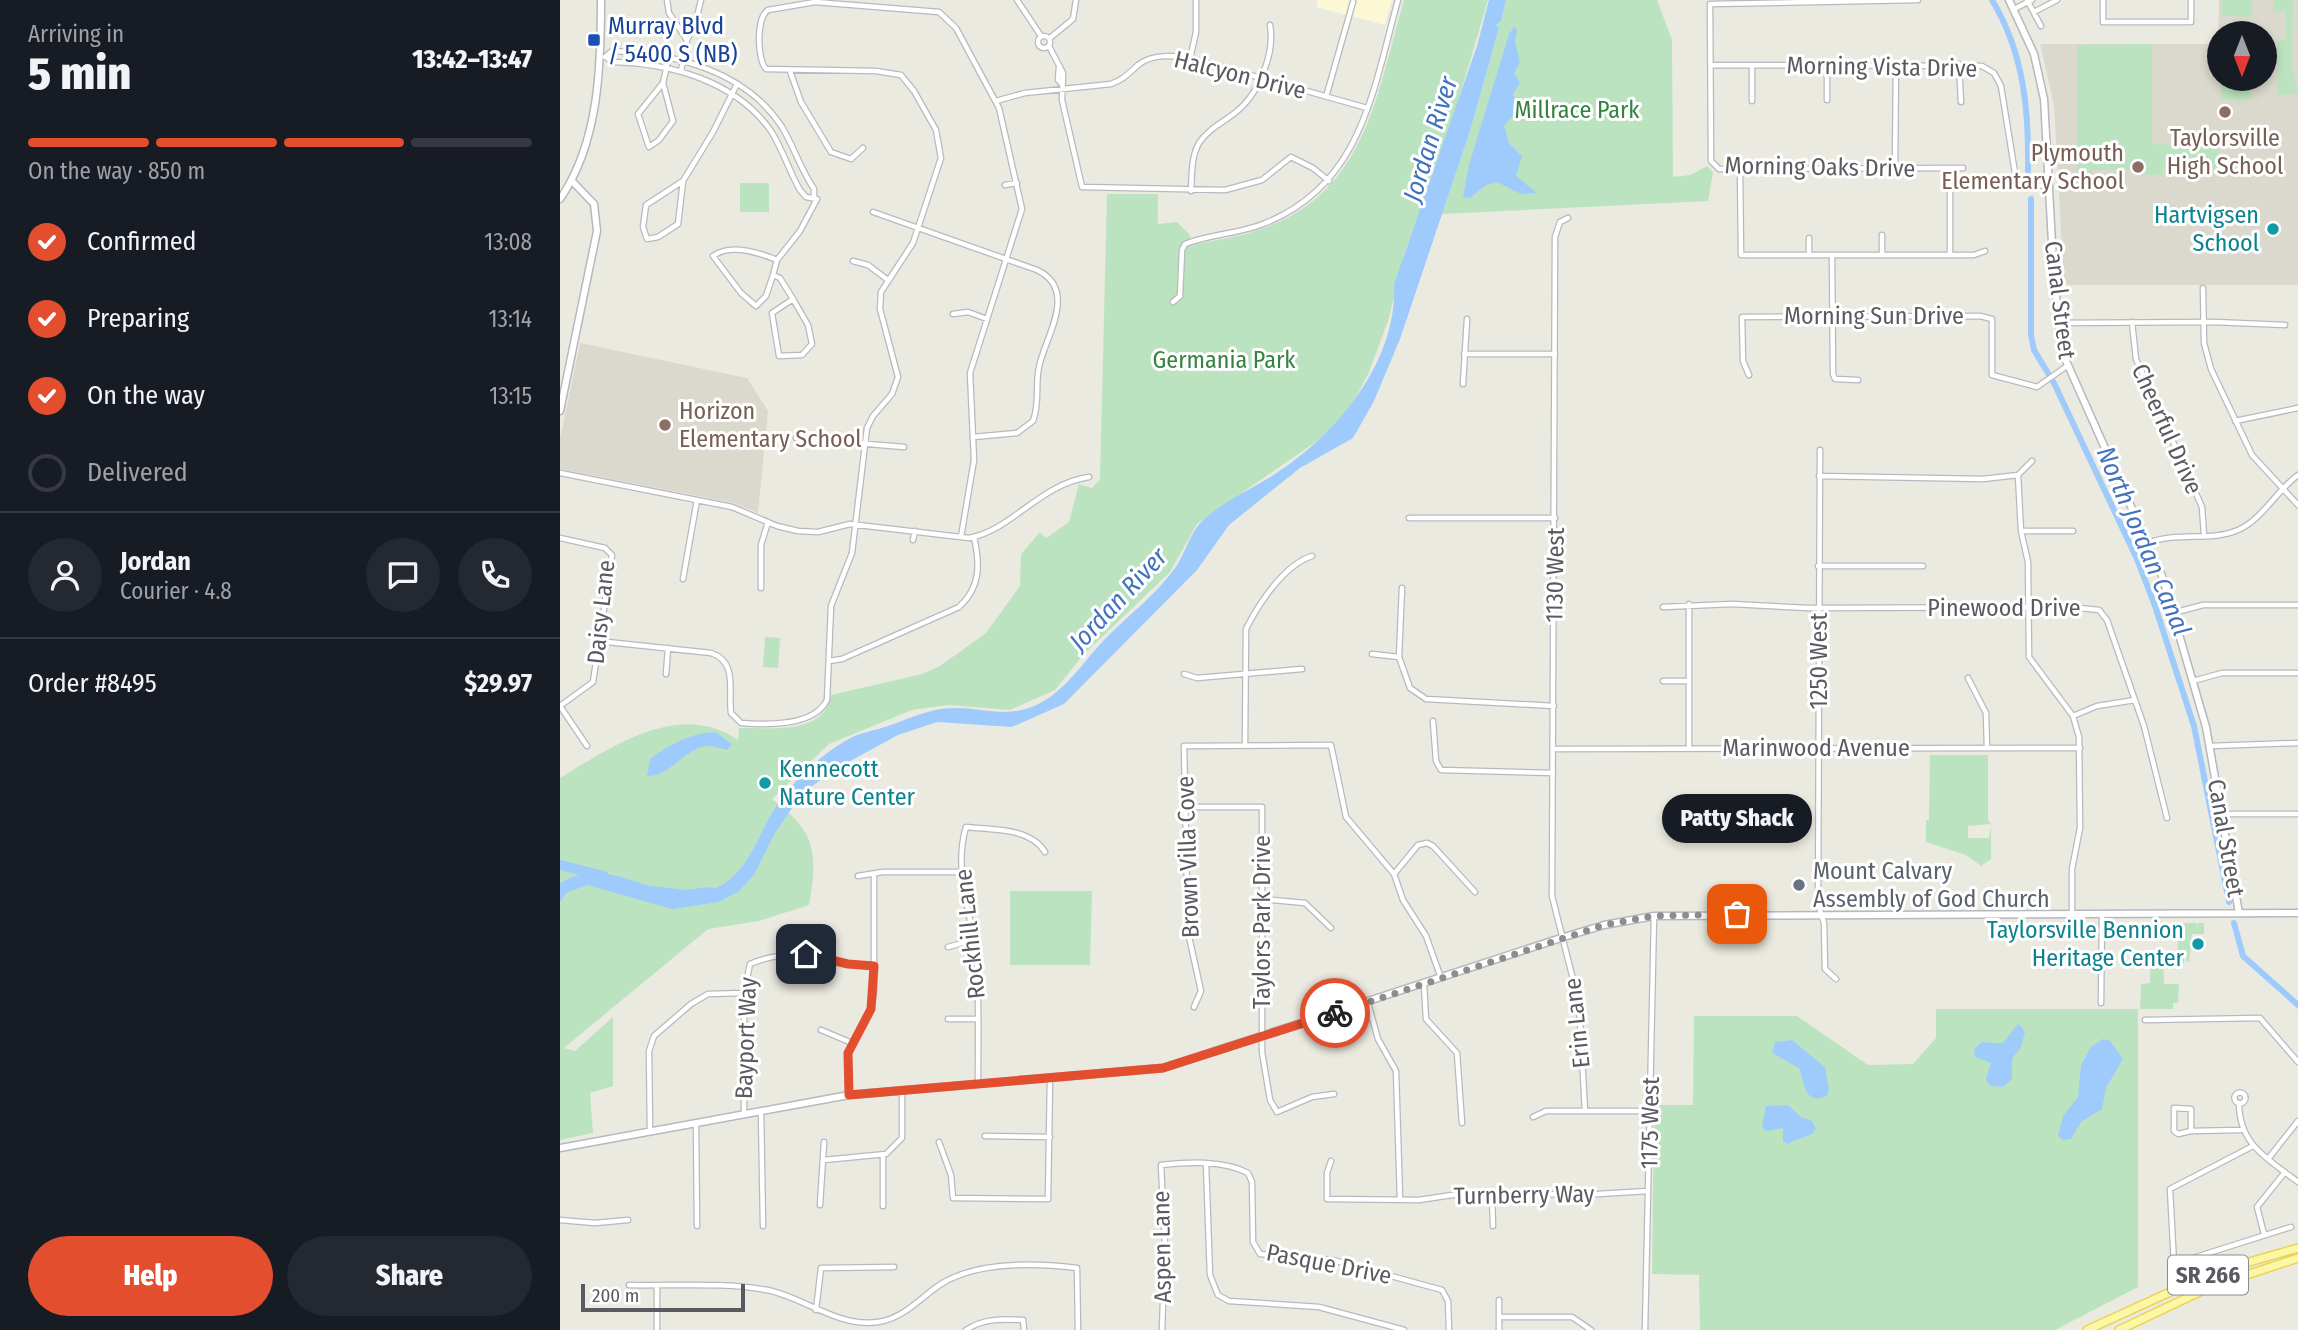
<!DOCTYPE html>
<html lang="en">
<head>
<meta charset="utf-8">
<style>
	:root { --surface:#171b24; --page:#242831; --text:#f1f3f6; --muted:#9ea1a6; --line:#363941; --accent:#e34e2e }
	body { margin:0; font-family:"Fira Sans Condensed",sans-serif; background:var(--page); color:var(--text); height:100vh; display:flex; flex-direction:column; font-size:26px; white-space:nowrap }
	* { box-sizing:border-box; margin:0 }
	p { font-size:23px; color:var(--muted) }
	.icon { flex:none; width:38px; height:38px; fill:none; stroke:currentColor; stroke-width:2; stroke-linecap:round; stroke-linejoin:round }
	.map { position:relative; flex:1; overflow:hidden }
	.drawer { display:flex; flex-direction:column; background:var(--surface); width:560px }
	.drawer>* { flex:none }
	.needle { width:46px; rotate:180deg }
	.buttons { position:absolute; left:1647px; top:21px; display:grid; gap:14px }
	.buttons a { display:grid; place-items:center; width:70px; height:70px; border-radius:50%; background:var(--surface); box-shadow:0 4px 10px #0003; font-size:35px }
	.scale { position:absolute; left:21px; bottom:18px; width:164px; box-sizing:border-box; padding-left:7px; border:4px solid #595b61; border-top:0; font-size:19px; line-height:24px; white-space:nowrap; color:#595b61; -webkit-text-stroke:5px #fff; paint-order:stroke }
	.pin { position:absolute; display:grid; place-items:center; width:60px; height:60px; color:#fff; margin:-30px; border-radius:14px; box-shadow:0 4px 10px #0006 }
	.courier { position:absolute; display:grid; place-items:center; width:70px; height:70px; margin:-35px; border:5px solid #e34e2e; border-radius:50%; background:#fff; color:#222; box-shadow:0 2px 9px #0007 }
	.bubble { position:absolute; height:49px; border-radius:24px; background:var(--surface); box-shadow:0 4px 10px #0003; font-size:23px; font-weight:800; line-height:49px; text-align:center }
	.summary em { font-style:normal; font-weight:800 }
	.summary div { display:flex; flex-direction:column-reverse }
	.summary { display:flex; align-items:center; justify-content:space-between; height:119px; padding:0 28px }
	h1 { font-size:46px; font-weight:800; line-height:52px }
	.bar { display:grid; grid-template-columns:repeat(4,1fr); gap:10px 7px; align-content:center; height:84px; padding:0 28px }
	.bar i { height:9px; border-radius:5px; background:var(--line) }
	.bar .on { background:var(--accent) }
	.bar p { grid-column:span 4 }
	.line { display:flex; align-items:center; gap:18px; padding:0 28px; border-top:2px solid var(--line) }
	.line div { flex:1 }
	.round { display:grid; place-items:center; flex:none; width:74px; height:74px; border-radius:37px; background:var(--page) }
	ol { padding:0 28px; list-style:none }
	li { display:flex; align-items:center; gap:21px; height:77px }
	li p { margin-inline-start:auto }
	li .icon { padding:7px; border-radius:50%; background:var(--accent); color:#fff; stroke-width:4 }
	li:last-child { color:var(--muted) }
	li i { width:38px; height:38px; border:4px solid var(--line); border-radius:50% }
	.button { display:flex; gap:14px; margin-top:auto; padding:14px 28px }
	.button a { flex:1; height:80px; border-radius:42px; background:var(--accent); color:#fff; font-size:28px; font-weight:800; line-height:80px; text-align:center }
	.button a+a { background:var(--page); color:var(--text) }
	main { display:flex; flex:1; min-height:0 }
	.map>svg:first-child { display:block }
	.commercial { fill:#fcf7d4 }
	.education { fill:#dbd9ce; fill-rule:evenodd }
	.green { fill:#bce3c0 }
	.water { fill:#9fcbfc }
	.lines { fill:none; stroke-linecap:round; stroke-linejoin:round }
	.canal { stroke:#9fcbfc; stroke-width:6 }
	.river { stroke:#9fcbfc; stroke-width:10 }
	.street-casing { stroke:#b8b9bf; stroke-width:7 }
	.secondary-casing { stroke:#b6b8bf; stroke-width:9 }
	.primary-casing { stroke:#ecd158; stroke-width:10 }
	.street { stroke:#fff; stroke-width:4.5 }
	.secondary { stroke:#fff; stroke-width:6 }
	.primary { stroke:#fcf7a4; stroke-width:7 }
	.done { stroke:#8c8d8d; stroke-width:7; stroke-dasharray:0 12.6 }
	.route { stroke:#e34e2e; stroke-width:9 }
	.transit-dot { fill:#1a4fb4; stroke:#fff; stroke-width:2.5 }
	.education-dot { fill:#8d6e63; stroke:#fff; stroke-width:2.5 }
	.culture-dot { fill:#0f9aa8; stroke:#fff; stroke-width:2.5 }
	.worship-dot { fill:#6b7280; stroke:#fff; stroke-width:2.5 }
	.labels { text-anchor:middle; stroke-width:6; stroke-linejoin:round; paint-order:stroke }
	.shield { fill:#fff; stroke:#8b8c90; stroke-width:2 }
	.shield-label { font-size:23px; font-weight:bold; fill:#595b61 }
	.transit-label { font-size:24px; fill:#164399; stroke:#fff; text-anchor:start }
	.street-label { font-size:24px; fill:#595b61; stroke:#fff }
	.park-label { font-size:24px; fill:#368241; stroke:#fff }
	.education-label { font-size:24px; fill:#785e54; stroke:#fff }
	.culture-label { font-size:24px; fill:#0d838f; stroke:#fff; text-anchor:end }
	.worship-label { font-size:24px; fill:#5b616d; stroke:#fff; text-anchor:start }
	.water-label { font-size:26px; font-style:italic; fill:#4373be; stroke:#fff }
</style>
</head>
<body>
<main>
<section class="drawer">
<div class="summary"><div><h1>5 min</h1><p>Arriving in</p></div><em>13:42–13:47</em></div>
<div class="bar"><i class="on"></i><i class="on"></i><i class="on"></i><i></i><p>On the way · 850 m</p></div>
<ol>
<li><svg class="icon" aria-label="check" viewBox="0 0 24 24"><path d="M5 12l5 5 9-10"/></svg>Confirmed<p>13:08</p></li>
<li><svg class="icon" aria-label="check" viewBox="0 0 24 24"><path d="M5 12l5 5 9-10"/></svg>Preparing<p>13:14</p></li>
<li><svg class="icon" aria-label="check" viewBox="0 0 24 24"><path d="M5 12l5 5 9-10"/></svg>On the way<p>13:15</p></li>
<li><i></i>Delivered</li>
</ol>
<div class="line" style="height:126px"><a class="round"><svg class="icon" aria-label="person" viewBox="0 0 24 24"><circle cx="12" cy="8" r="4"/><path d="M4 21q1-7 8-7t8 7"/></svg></a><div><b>Jordan</b><p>Courier · 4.8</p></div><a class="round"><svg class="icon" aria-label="chat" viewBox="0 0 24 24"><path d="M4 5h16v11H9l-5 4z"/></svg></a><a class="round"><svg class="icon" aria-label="phone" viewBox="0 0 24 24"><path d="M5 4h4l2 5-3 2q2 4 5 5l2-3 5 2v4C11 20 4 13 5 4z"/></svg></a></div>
<div class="line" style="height:91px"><div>Order #8495</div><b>$29.97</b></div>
<div class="button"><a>Help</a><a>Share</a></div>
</section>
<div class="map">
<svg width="1738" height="1330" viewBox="0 0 1738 1330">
	<rect width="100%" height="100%" fill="#ebeae0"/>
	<!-- commercial -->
	<path class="commercial" d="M758,0H832L825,25L756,7Z"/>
	<!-- education -->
	<path class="education" d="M1659,0H1738V285H1504L1494,105L1480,44H1658ZM1659,33H1704V79H1659Z
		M20,343L187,378L208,411L198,513L174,503L0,469V439Z"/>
	<!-- green -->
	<path class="green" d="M844,0H928L889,132L844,254L829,318L809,372L783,423L637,524L610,572L523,655L495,690L450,710L388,705L352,710L269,744L212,799C257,833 258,853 249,905L199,921L148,929L4,1048L15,1051L53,1017V1086L30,1093L33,1133L0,1140V778C51,747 120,699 178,740L179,728C210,727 264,736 271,695L362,674L380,666L426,633L460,586L461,554L480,532L486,538L509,522L519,484L532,488L540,479L547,194H598V224L617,222L629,234L633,245C655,240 679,237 701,229C806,194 817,93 844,0Z
		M946,0H1097L1112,40L1113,177L1130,175L1147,166L1153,172L1148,201L882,214L911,128L939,28L936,25L941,21Z
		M1662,0H1692V17L1662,16Z
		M1713,0H1733L1732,66L1738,94L1717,95V41L1726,39V12H1713Z
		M1592,44V144L1658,146L1659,168L1603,167V175H1587L1583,170H1532V175H1517V45Z
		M1661,79H1691V99H1661Z
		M180,183H209V212H180Z
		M205,637L220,638L218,668L203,667Z
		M1370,755H1428V820L1431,824L1408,826V838H1429L1431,825V859L1421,866L1406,855L1366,842V820H1369Z
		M450,891H532L530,965H450Z
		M1617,923H1637V929L1638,923H1644V934H1632L1629,962L1626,961L1627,956L1625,954L1624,963H1618Z
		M1590,956H1603L1604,984H1619L1618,1003H1613V1009H1580L1581,984L1590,983Z
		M1376,1009H1578V1287L1495,1330H1140L1139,1275L1092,1274L1094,1105H1133L1134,1016H1237L1308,1065L1353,1064L1376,1038Z"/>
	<!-- water -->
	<path class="water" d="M929,0H946L941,21L936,25L939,28L911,128L840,339L814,401L793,438L740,468L669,525L637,570L504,704L452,727L377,722L338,735L272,771L241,795L215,833L194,875L178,892L159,902L112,909L27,885L6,893L0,902V883C57,849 101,915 158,887C190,871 198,833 217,805C235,779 259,756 287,740C299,733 312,731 325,727C349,719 369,708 396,708C424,708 446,718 474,706C506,692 524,660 548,636C569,615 594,596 612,572C623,559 627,541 637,527C655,505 688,491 712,476C775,437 838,362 834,284L917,46Z
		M954,27L957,30L955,41L960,62L954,73L960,83L953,94L957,111L944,126L949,143L962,156L956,176L977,193L961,194L937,182L926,185L910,198L903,197L909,165L949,34Z
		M155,732L172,744L167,750C161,749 152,745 145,746C124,750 109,777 87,776L90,759C110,744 131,733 155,732Z
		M1459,1024L1465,1032L1461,1047L1452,1059V1079L1443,1087L1430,1086L1426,1079L1431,1063L1415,1057L1414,1049L1422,1042C1455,1045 1438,1043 1459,1024Z
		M1543,1039L1550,1041L1563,1059L1546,1088L1542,1109L1521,1122L1511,1139L1502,1140L1498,1135L1503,1116L1518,1097L1521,1065L1531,1047Z
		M1232,1040L1265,1067L1269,1089L1267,1096C1243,1106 1245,1082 1239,1068L1212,1053L1215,1042Z
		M1228,1105L1241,1117L1252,1121L1256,1129L1252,1134L1227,1144L1223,1141V1128L1206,1131L1202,1127L1206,1106Z"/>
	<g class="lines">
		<!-- canal -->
		<path class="canal" d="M1432,0C1464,53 1469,110 1468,171
			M1471,199V335L1474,350L1494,383L1577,559L1595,606L1634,726L1669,902
			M1674,923L1683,956L1738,1005"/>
		<!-- river -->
		<path class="river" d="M0,865L44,876
			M92,891L126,895L150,892"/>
		<!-- street casing -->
		<g class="street-casing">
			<path id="street" d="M107,0L109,13L127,40L135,24L141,0
				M457,0L481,36
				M1358,0L1150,4L1151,161L1159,169L1403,168
				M1467,0L1481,26
				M1543,0V22H1631V0
				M1454,9L1472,0
				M1474,12L1497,0
				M478 42a6 6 0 1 1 12 0a6 6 0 1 1-12 0Z
				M490,38L513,19L516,0
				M489,46L503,73L502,100L522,187L665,190L702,180L731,157L753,168L769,181
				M45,57L52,51C114,53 186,71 222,127C234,147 241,170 254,189V197
				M46,57L52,62C110,63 176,81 211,131C223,150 229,171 240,190L246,197L257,199L240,231L217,260L213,275L220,278L233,299
				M630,59L636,32V0
				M1267,64V100
				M1399,64L1401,102
				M1151,65L1422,66L1434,73L1441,86L1455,173L1471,186L1489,185
				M1192,65V101
				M499,67L498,80L502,84
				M121,71L127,40
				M230,71L241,102L271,152L291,159L303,148
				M103,83L113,121L99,140L89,147L78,114Z
				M103,83L109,56
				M766,97L793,2
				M436,101L465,93L551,84C563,80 569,73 578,65C594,52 618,56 637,60L807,108
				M1335,168L1336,64
				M1180,169L1181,255H1414L1425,251
				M123,181L118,224L98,237L87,239L83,227L86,205Z
				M123,181L153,132L177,84
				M445,185L457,183
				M631,191C632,175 631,157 639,143C648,129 664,122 676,112C699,94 715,53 710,25
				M313,212L477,270C519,290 485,337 479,367C475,384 480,404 473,421L457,433L413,437
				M1008,218L1000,222L995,237L992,896L1019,1003L1025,1111
				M1322,235V255
				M1249,238V255
				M1272,255L1273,374L1275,379L1298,380
				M1390,255V168
				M293,261L308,265L328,280
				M213,275L206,296L196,306L181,293L153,256C170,243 200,253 217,260
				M1643,288L1644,343L1651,369L1692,455L1738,505
				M233,299L248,325L252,344L242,355L219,356L212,313Z
				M613,302L620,296L622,250L625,244C650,234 678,234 703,224C802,186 813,90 838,0
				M393,314L408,312L427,319
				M1572,322L1576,359L1642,507L1644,535
				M1499,323L1654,322L1725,325
				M904,354H995
				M1189,375L1183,361L1182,317L1420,316L1432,319V375L1477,387L1507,366
				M903,384L907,319
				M1675,421L1738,408
				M236,438L344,447
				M1260,450L1258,904L1264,923L1265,969L1276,979
				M1472,461L1458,475L1461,531L1468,562L1469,657L1513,716L1519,737L1520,828L1512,869V913
				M0,473L172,507L217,526L238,531L258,532L290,524L409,538C452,530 480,484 529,477
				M1259,476L1423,479L1458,475
				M849,518H995
				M1461,531H1513
				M0,538L45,548L52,555L33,682L0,706
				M353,540L355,531
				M1588,543C1619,531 1650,542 1678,530C1703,519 1716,491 1738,475
				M1258,566H1363
				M123,579L137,500
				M201,588V545L208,522
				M1129,604V748
				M1103,607L1172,604L1248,608L1510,607L1539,610L1547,620L1584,726L1607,818
				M1613,613L1643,605H1738
				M38,641L151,653C178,662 168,690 171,713L181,723C206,725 254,727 267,700L271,606L292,553L307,428L313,416L332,394L338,377L320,309L321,292L353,243L381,158L376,130L354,91L341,75L316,71L206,69C197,59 196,18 208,10L255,2L379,12L396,28L439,108L462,209L410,373L414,460L401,537
				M812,654L839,657L850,688L866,699L994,706
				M839,657L842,588
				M269,661L282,659L399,607C421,587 420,564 414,537
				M106,674L108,648
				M624,674L637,678L742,669
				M1408,678L1426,713L1427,748
				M1103,681H1129
				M1633,681L1662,673H1738
				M0,706L27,746
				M1513,716L1537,706L1575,700
				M873,721L876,761L881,770L993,773
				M685,745L686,629C699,603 724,565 752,556
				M1650,746L1738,743
				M993,749L1520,748
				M625,807H702V1052L710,1100L717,1112L752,1097L774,1094
				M1662,814H1738
				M834,874L858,845L867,843L873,846L915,892
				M298,876L323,872H402
				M702,899L745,903L771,928
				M388,947L413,940
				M864,984L866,1019L897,1053L902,1123
				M808,1003L818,1039L836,1071L840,1199
				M1541,1003L1542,914
				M634,1007L641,991L628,932L624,746L771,745L786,817L834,874L843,900L866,936L881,978
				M388,1019H417
				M1585,1020L1700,1018L1738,1062
				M261,1030L292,1043
				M418,1084C418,1045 419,1004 417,965C414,918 392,874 406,827C431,830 470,827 485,852
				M1674.5 1098a5.5 5.5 0 1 1 11 0a5.5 5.5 0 1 1-11 0Z
				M289,1095L288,1053L311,1008L314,992V874
				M1679,1103C1679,1145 1708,1159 1738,1182
				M201,1111L203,1226
				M184,1113V993L190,964C240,943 268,967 314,966
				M973,1117L986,1111H1090
				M136,1123L137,1226
				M90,1130L89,1051L94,1036L131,1004L148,994L184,993
				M1631,1131V1109L1614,1108V1131L1618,1134L1631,1131L1681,1130
				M425,1136L490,1137
				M379,1142L391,1175L393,1198L488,1199L490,1078
				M1693,1146L1610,1189L1614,1264L1731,1227
				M323,1157V1206
				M1708,1159L1738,1121
				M264,1160L326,1154L342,1138V1090
				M771,1161L767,1173V1199L859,1200L892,1195L1038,1194L1088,1191
				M646,1164L650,1275L658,1295L669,1301L759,1307L844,1330
				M932,1195L933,1226
				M260,1205L264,1142
				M0,1220L35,1223L68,1220
				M1704,1234L1697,1207L1725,1172
				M69,1285C112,1286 165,1282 207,1290C244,1297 278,1328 318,1322C343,1319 361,1297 381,1284C418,1261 475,1263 517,1268L518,1330
				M97,1286V1330
				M256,1310L261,1268L334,1267
				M939,1317H1012L1031,1330
				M406,1330C424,1318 443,1319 463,1320L464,1330
				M602,1330L605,1246L601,1165C628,1162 663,1160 688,1173L692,1182L693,1242L700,1254L773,1260L882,1290L888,1301L889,1330
				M939,1330V1300
				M1085,1330L1094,916"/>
		</g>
		<!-- secondary casing -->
		<g class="secondary-casing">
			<path id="secondary" d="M1449,0L1474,54L1484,99L1494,279L1503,354L1602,576L1646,727L1679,913
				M0,199C39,143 41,66 41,0
				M0,411L37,231L34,204L12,181
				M0,1148L289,1095L603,1068L1004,937L1044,925L1094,916L1738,913"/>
		</g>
		<!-- primary casing -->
		<g class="primary-casing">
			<path id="primary" d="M1527,1330L1654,1272L1738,1248
				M1559,1330L1650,1287L1738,1258"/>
		</g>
		<!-- street -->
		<use href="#street" class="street"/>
		<!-- secondary -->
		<use href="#secondary" class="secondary"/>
		<!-- primary -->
		<use href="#primary" class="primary"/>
	</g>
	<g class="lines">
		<!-- done -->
		<path class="done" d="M775,1013L1044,925L1094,916L1177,914"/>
		<!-- route -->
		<path class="route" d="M246,954L288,964L314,966L311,1009L288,1053L289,1095L603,1068L775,1013"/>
	</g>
	<!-- markers -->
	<rect class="transit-dot" x="27" y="33" width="14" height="14" rx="3.5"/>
	<g class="education-dot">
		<circle cx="1665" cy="112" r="7"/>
		<circle cx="1578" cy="167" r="7"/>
		<circle cx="105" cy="425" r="7"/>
	</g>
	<g class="culture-dot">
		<circle cx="1713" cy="229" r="7"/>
		<circle cx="205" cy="783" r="7"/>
		<circle cx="1638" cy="944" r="7"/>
	</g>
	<circle class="worship-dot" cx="1239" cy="885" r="7"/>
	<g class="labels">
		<!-- shield labels -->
		<rect class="shield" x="1608" y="1255.5" width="80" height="39" rx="5"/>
		<g class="shield-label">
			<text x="1648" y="1283">SR 266</text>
		</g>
		<!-- transit labels -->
		<g class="transit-label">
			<text x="48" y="34">Murray Blvd<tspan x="48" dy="28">/ 5400 S (NB)</tspan></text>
		</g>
		<!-- street labels -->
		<g class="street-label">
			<text transform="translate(1322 67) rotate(1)" y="8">Morning Vista Drive</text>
			<text transform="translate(680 75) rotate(14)" y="8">Halcyon Drive</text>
			<text transform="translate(1260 167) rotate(1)" y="8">Morning Oaks Drive</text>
			<text transform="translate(1500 300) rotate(83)" y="8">Canal Street</text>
			<text x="1314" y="324">Morning Sun Drive</text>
			<text transform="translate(1607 429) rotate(66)" y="8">Cheerful Drive</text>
			<text transform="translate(995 575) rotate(-89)" y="8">1130 West</text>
			<text x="1444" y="616">Pinewood Drive</text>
			<text transform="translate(41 612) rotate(-84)" y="8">Daisy Lane</text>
			<text transform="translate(1259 661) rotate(-90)" y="8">1250 West</text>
			<text x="1256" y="756">Marinwood Avenue</text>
			<text transform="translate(1666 838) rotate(80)" y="8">Canal Street</text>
			<text transform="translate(628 857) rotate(-92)" y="8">Brown Villa Cove</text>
			<text transform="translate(702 922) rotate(-90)" y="8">Taylors Park Drive</text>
			<text transform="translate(410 934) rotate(-96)" y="8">Rockhill Lane</text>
			<text transform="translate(1017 1023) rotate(-96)" y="8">Erin Lane</text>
			<text transform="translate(186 1038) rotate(-88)" y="8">Bayport Way</text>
			<text transform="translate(1090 1123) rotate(-89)" y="8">1175 West</text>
			<text transform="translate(964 1195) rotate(-1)" y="8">Turnberry Way</text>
			<text transform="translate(602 1247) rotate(-91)" y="8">Aspen Lane</text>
			<text transform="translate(769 1264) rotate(11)" y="8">Pasque Drive</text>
		</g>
		<!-- park labels -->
		<g class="park-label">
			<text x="1017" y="118">Millrace Park</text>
			<text x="664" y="368">Germania Park</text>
		</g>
		<!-- education labels -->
		<g class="education-label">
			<text x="1665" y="146">Taylorsville<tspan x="1665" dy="28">High School</tspan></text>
			<text x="1564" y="161" text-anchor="end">Plymouth<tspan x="1564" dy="28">Elementary School</tspan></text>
			<text x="119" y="419" text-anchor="start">Horizon<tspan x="119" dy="28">Elementary School</tspan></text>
		</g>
		<!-- culture labels -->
		<g class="culture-label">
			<text x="1699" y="223">Hartvigsen<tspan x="1699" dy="28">School</tspan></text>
			<text x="219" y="777" text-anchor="start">Kennecott<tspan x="219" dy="28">Nature Center</tspan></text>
			<text x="1624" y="938">Taylorsville Bennion<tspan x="1624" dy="28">Heritage Center</tspan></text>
		</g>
		<!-- worship labels -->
		<g class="worship-label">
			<text x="1253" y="879">Mount Calvary<tspan x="1253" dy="28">Assembly of God Church</tspan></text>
		</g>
		<!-- water labels -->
		<g class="water-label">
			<text transform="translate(870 139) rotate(-73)" y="9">Jordan River</text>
			<text transform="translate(1584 541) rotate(67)" y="9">North Jordan Canal</text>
			<text transform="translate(558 599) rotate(-47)" y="9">Jordan River</text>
		</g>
	</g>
</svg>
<div class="buttons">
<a><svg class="needle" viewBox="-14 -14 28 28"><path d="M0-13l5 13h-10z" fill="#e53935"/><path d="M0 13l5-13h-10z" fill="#9ea1a6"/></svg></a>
</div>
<div class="scale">200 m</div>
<div class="pin" style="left:1177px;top:914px;background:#ea580c"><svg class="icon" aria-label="bag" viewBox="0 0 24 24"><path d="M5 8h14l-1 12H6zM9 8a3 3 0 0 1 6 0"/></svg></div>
<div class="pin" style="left:246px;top:954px;background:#1f2937"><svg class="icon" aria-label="home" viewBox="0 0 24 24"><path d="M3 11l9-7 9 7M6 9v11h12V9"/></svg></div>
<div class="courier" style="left:775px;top:1013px"><svg class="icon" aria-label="bike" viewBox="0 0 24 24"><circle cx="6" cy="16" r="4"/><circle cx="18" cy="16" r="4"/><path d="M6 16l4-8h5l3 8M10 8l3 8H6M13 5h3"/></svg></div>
<div class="bubble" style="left:1102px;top:794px;width:150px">Patty Shack</div>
</div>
</main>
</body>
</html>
